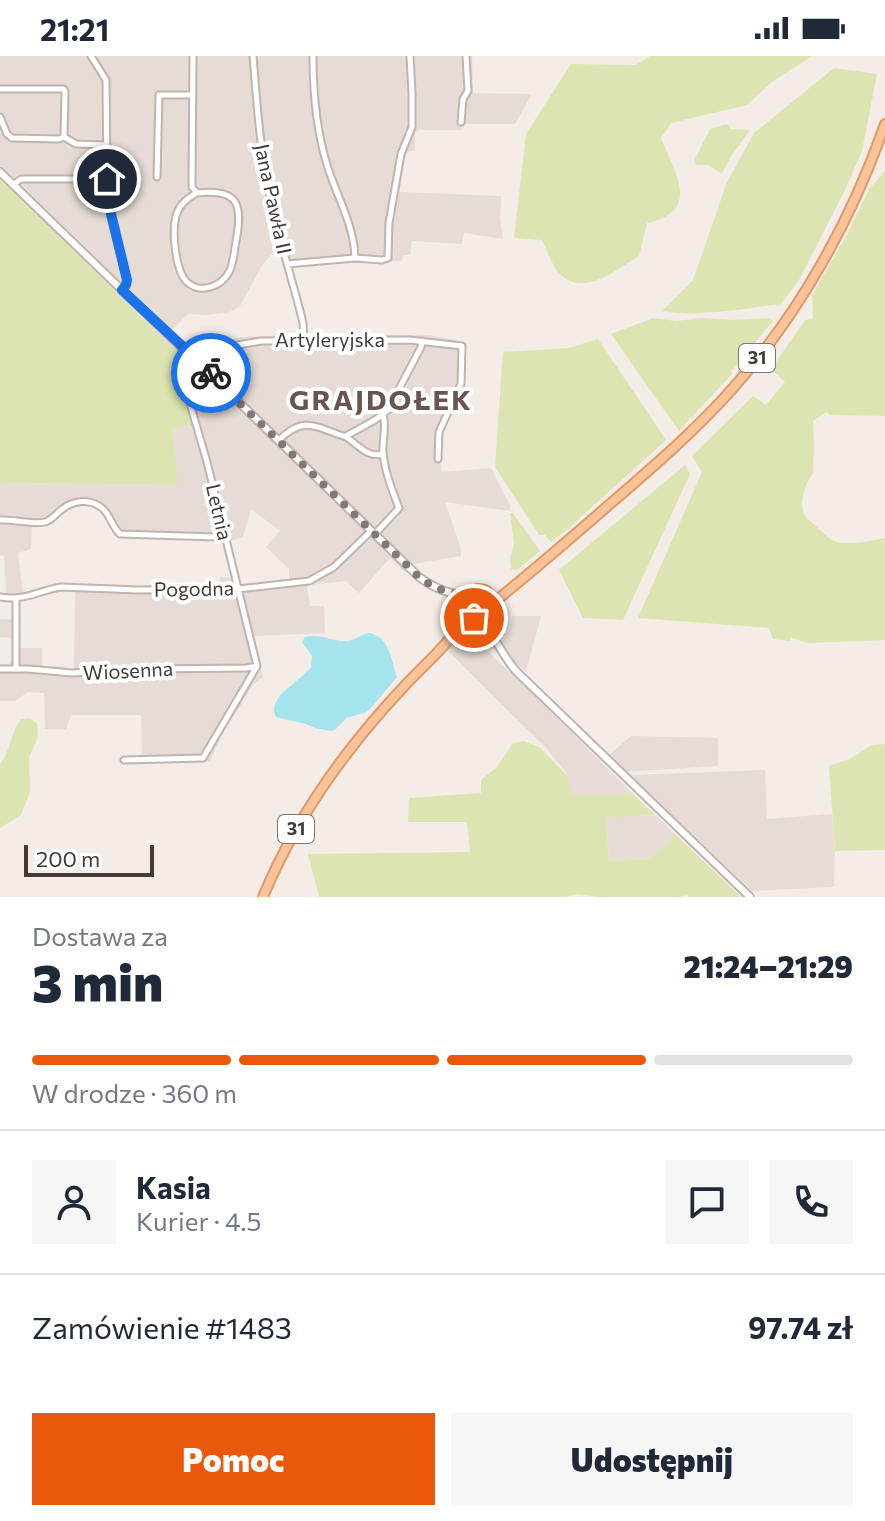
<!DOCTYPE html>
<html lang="pl">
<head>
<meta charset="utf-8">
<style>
	:root { --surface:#fff; --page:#f6f6f7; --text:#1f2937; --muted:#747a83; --line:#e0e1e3; --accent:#ea580c }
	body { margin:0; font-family:Commissioner,sans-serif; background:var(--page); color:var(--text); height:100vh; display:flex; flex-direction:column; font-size:30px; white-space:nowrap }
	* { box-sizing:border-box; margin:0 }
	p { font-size:26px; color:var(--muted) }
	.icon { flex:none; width:44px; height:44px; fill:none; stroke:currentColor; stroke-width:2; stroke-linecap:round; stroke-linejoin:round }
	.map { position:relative; height:841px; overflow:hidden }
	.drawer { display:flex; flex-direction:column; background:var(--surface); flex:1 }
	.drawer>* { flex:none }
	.scale { position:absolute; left:24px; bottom:20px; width:130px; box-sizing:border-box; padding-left:8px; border:4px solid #453b36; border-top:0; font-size:22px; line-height:28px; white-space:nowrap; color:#453b36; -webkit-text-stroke:6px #fff; paint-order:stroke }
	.pin { position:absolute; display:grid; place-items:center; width:68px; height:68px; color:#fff; margin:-34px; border:4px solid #fff; border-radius:50%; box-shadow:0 2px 8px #0007 }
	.courier { position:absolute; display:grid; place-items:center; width:80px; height:80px; margin:-40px; border:6px solid #1a73e8; border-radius:50%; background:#fff; color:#222; box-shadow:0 2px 10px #0007 }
	.headline em { font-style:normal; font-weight:800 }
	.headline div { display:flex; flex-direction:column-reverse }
	.headline { display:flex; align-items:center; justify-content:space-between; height:136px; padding:0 32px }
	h1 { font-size:52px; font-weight:800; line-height:60px }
	.bar { display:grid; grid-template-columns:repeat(4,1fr); gap:12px 8px; align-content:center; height:96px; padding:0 32px }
	.bar i { height:10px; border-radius:6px; background:var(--line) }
	.bar .current { background:var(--accent) }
	.bar p { grid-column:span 4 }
	.line { display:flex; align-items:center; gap:20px; padding:0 32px; border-top:2px solid var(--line) }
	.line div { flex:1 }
	.round { display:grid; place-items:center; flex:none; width:84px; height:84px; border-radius:0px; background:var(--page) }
	.cta { display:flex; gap:16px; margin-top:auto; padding:16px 32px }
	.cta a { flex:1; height:92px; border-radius:0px; background:var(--accent); color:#fff; font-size:32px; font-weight:800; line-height:92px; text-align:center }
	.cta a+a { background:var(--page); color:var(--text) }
	.status { display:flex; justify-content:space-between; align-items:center; height:56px; padding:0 40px; background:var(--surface); direction:ltr }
	.status svg { height:22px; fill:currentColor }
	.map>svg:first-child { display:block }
	.residential { fill:#e6dcd5 }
	.green { fill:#dce5b1 }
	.water { fill:#a5e4ed }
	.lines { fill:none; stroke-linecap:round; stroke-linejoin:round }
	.minor-casing { stroke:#c1b4ac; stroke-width:9 }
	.tertiary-casing { stroke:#c1b4ac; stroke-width:10 }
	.primary-casing { stroke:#df9a68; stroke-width:12 }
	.minor { stroke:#fff; stroke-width:5 }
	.tertiary { stroke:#fff; stroke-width:6 }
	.primary { stroke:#fac398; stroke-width:8 }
	.done { stroke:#827974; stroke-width:8; stroke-dasharray:0 14.4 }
	.route { stroke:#1a73e8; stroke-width:10 }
	.labels { text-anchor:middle; stroke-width:8; stroke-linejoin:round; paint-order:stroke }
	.shield { fill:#fff; stroke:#7d7672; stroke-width:2 }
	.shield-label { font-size:18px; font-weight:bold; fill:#453b36 }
	.street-label { font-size:20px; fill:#453b36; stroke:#fff }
	.district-label { font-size:28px; font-weight:bold; letter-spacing:2px; fill:#68564e; stroke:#fff }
</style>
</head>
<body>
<div class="status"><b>21:21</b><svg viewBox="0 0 49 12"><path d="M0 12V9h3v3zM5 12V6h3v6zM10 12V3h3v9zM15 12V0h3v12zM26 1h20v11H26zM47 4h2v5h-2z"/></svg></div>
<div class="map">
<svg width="885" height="841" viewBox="0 0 885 841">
	<rect width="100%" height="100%" fill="#f3ece7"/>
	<!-- residential -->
	<path class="residential" d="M0,0H472L473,37L532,38L515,68H464L463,74H419L415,77V95H410L406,99L399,136L501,140L500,163L503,183L464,177L462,188L412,185L410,199H404L402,205L295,209L278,199H271L262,209L240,250L230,256L207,259L188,258L172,274L178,281L193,292L198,294L242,281L293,279H429L459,285V329L436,376L434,406L441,407L442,416L491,412L510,449V455L445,446L460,490L461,500L413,508L405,516L390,502L359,537L346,525L307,529L310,550H324L325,577L252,580L263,621L254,628L221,681L210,705L142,706L141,659H71L66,673H45L44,637L28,636L15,645H0V609H8L12,604V582L0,581V563L19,564V592H42V610H61L74,614L75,535L216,536L220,521L237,522L241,529L289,523V513L266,491L280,475L251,453L243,481L231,485L226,470L217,479L122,477L117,473L113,459L106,451L98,446L74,445L62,450L53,460H45L41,470H32L31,493L18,497L23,537L6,538L4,500L0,499V427L177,429L172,370L193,368L178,297L0,124Z
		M512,560H541L526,616L512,603L502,587L509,574Z
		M464,573L528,633L634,739H572L569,721L548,694L448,595Z
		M631,680L718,682V710L624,716L608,700Z
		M765,714L767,763L832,758L835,795L834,831L751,835L631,719Z
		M655,759L676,779L650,803L609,805L606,762Z"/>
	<!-- green -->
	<path class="green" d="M650,0H812L773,25L747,49L671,67L661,82C675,117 702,155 647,167L639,200C617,213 584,242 560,218C552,210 547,194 542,184L514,182L526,78L571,8L636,9Z
		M834,12L877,18L862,95L844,136L799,224L781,248C741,253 702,261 662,255L693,224L727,126L754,77Z
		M727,68L730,73L750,74L730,102L722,118L709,109H696L695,103L710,73Z
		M885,115V360L830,359L826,356L813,365L814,389L813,418C805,426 798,449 805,460C808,464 815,469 819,473C824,477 828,482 834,485C848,490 870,485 885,482V584L808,587L790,581V585L773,583L769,572L638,562L702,416L692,400L753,340L766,349L785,326L771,313L805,264L813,263L812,239L848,177L869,133Z
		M0,124L178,297L193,369L172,371L178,429L0,427Z
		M653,262L676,265L700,262L734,264L770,262L773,265L731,316L732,318L679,375L611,278Z
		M598,283L666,384L568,473L551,486L545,479H539L495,411L503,296L569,292Z
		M685,409L690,418L623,564L583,562L559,514Z
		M510,457H513L540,495L517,514L511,513L510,501L514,488Z
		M30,662L37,668L38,681L29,701L30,736L21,759L0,772V708C11,695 10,676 21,663Z
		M524,685L539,691L569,721L572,739H634L655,759L606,762L609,805L650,803L676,779L741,841H688L687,839L680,841H599L576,838L566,841H319L308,798L470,796L467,766H408L409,742L481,737V724L497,711L513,687Z
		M885,688V794L835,795L829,710L850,703L872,689Z"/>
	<!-- water -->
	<path class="water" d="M370,577C390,582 391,604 397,621L370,653L364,657L346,662L336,673L331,675L315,672L306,668L276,661C266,641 300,626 311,611L312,600L302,586L305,581C320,577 330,585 345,585C354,586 360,578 370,577Z"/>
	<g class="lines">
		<!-- minor casing -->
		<g class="minor-casing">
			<path id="minor" d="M91,0L106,24L107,123L111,158L127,224L126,229L122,234
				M193,0L192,131L197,137
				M253,0C257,48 260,94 270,141C279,184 293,225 303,267L304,284
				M313,0C313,38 316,75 328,112C338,143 354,169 355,202
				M0,33H64L65,36L64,81
				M0,61L7,78L12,82L59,83L64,81
				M461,66L463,43L468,35L466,0
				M64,81L76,88L107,89
				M157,121L159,39H193
				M13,129L21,123H107
				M197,137C239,132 243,149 236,185C234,195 234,207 229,216C221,231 200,238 187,226C175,215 172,175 176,160C179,149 187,142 197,137Z
				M287,208L355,202L382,204L388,202L389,167L401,98L412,71V37L410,0
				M346,380L375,364L388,354L421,291L422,285
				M278,385C301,362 311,368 337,378C345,381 342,378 349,383C360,391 369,402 383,398
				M0,464C14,463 33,469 45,466C52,464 56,458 61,454C73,444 90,442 102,452C111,460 112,471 120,478L216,481L224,478
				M375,478L399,452C392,434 385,416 383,397C382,384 387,371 383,359
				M0,541C26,545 37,535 61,531L138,534L238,533L309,525L334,511L371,475
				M257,610L207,406L191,351L186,315C195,295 240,288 262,285L409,284L462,290L461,328L439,376L438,403
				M0,613H28L72,617L152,613L246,612L257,610
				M16,613V543
				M124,704L203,702L257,610"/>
		</g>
		<!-- tertiary casing -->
		<g class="tertiary-casing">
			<path id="tertiary" d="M0,116L181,291L185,297L214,322L419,521C434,532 450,539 468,539
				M453,539L464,547
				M489,559L491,573
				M480,563C495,579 502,600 517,616L750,841"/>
		</g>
		<!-- primary casing -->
		<g class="primary-casing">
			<path id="primary" d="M464 548a15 15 0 1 1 30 0a15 15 0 1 1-30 0Z
				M493,547C533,515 571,482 610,448C653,411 696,374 734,331C801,255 852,163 885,68
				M263,841C301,749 363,669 434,600C447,587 458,571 474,562"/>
		</g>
		<!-- minor -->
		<use href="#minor" class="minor"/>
		<!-- tertiary -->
		<use href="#tertiary" class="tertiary"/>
		<!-- primary -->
		<use href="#primary" class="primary"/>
	</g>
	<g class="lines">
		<!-- done -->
		<path class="done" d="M211,317L226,334L419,521C433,532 450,538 468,539C462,548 465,556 474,562"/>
		<!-- route -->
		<path class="route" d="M107,123L111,158L127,224L126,229L122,234L211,317"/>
	</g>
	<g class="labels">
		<!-- shield labels -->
		<g class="shield">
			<rect x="739" y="288" width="36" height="28" rx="6"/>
			<rect x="278" y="759" width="36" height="28" rx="6"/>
		</g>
		<g class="shield-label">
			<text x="757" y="308">31</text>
			<text x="296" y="779">31</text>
		</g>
		<!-- street labels -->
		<g class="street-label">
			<text transform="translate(273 143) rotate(78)" y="7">Jana Pawła II</text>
			<text x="330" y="291">Artyleryjska</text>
			<text transform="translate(219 456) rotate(77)" y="7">Letnia</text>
			<text transform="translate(194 533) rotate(-1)" y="7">Pogodna</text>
			<text transform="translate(128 615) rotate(-3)" y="7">Wiosenna</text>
		</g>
		<!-- district labels -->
		<g class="district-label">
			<text x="381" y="354">GRAJDOŁEK</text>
		</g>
	</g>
</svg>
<div class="scale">200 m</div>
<div class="pin" style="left:474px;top:562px;background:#ea580c"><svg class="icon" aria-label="bag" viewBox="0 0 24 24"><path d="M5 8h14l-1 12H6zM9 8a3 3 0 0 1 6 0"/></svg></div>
<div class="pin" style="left:107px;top:123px;background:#1f2937"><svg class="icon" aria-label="home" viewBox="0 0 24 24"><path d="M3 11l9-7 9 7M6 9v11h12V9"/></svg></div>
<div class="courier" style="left:211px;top:317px"><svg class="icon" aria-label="bike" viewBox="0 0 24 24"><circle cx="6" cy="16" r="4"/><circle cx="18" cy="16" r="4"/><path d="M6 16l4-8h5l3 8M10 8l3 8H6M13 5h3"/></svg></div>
</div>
<section class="drawer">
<div class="headline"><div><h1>3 min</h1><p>Dostawa za</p></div><em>21:24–21:29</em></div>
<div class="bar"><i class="current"></i><i class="current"></i><i class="current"></i><i></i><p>W drodze · 360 m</p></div>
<div class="line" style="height:144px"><a class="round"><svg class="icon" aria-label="person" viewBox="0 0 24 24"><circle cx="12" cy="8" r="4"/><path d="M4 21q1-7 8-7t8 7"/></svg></a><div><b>Kasia</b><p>Kurier · 4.5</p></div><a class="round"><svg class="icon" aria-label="chat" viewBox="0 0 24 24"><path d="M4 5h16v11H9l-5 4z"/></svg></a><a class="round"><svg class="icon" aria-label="phone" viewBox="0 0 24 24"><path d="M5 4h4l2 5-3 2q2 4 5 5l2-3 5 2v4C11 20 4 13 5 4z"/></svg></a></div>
<div class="line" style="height:104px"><div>Zamówienie #1483</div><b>97.74 zł</b></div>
<div class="cta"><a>Pomoc</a><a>Udostępnij</a></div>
</section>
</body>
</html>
